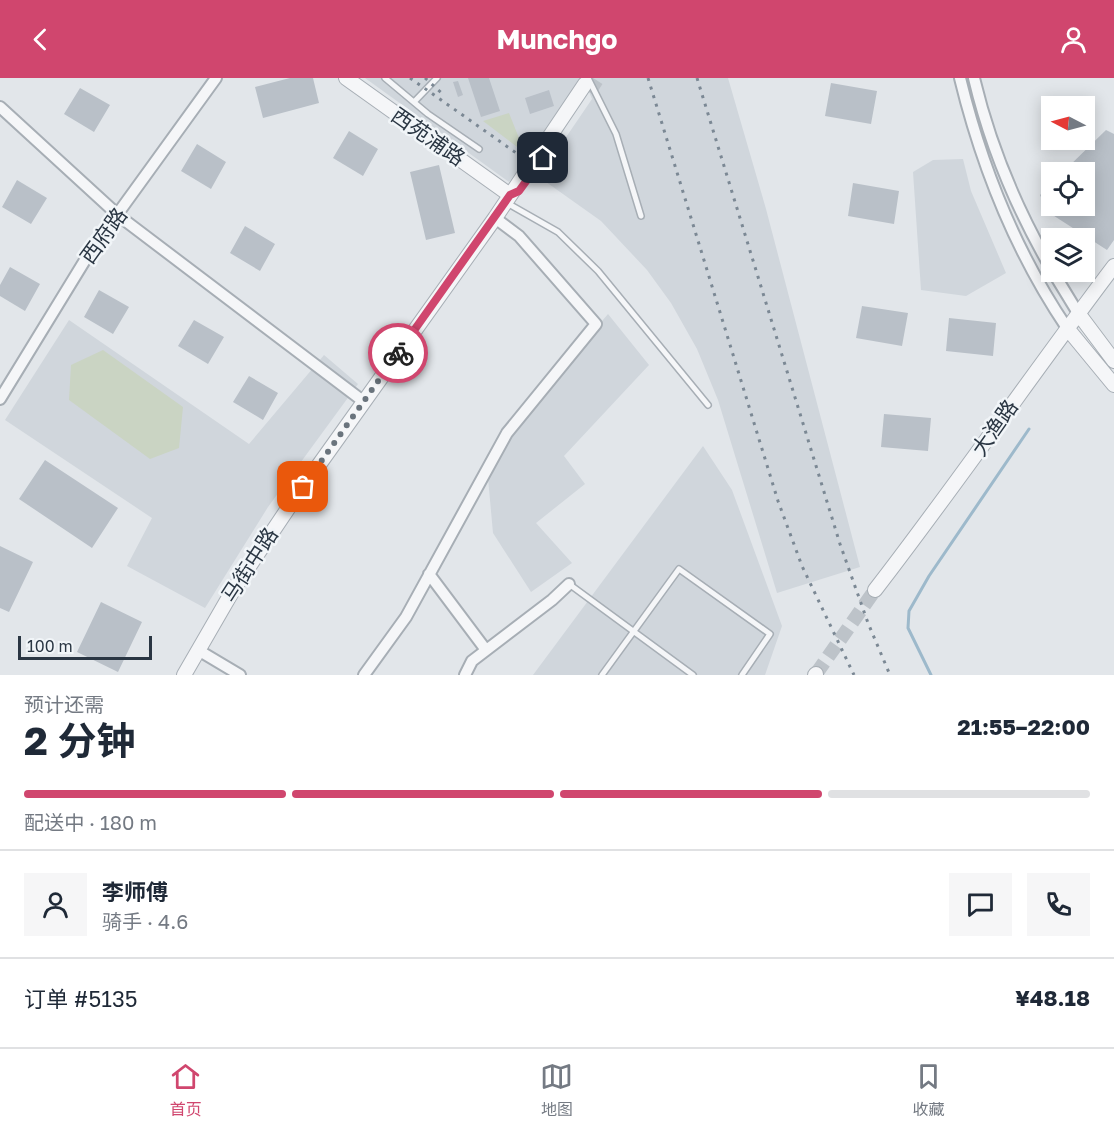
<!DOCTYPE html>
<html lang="zh">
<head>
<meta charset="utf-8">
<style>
	:root { --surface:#fff; --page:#f6f6f7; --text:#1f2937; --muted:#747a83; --line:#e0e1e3; --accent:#d0466e }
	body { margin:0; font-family:"Golos Text","Noto Sans SC",sans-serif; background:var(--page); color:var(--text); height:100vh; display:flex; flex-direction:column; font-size:22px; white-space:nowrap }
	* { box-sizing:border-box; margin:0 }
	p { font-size:20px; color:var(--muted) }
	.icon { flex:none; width:33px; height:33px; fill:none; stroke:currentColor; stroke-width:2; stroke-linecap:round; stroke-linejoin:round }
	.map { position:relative; height:597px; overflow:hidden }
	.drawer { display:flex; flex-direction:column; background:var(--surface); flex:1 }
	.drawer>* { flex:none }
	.needle { width:39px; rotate:276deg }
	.tools { position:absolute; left:1041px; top:18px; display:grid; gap:12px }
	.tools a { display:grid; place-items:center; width:54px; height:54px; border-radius:0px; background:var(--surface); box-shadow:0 3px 15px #0003; font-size:30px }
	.scale { position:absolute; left:18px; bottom:15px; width:134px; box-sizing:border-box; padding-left:6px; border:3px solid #2a3643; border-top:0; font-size:16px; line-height:21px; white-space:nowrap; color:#2a3643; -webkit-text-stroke:4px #f1f5f8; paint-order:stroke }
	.pin { position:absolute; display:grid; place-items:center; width:51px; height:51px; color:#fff; margin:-26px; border-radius:12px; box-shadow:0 3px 9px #0006 }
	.courier { position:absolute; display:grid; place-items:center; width:60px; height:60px; margin:-30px; border:4px solid #d0466e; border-radius:50%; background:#fff; color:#222; box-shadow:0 2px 8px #0007 }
	.head em { font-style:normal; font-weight:700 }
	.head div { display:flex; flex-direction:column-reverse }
	.head { display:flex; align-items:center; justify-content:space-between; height:102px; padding:0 24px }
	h1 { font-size:39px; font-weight:700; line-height:45px }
	.bar { display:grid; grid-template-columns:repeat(4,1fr); gap:9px 6px; align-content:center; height:72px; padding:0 24px }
	.bar i { height:8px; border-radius:4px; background:var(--line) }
	.bar .selected { background:var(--accent) }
	.bar p { grid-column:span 4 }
	.line { display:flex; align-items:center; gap:15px; padding:0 24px; border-top:2px solid var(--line) }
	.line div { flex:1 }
	.round { display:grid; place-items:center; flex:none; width:63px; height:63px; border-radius:0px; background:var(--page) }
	header { display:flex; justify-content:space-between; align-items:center; height:78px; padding:0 24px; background:var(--accent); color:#fff; font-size:27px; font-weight:700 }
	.tabs { display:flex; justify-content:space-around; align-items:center; height:84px; border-top:2px solid var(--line); background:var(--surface); font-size:16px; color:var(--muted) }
	.tabs a { display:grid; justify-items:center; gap:3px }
	.tabs .selected { color:var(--accent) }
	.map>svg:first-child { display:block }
	.built { fill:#d0d6dc }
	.green { fill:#cad4c3 }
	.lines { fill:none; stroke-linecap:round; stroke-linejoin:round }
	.stream { stroke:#9db9cb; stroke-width:3 }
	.building { fill:#b9c0c8 }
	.tertiary-tunnel { stroke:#bdc3c9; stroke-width:14; stroke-dasharray:14 7; stroke-linecap:butt }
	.service-casing { stroke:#a7aeb5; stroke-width:8 }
	.minor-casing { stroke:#a7aeb5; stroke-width:14 }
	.tertiary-casing { stroke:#a7aeb5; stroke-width:16 }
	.service { stroke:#f5f6f8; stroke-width:5 }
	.minor { stroke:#f5f6f8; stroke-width:10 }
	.tertiary { stroke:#f5f6f8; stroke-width:14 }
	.rail { stroke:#7b8894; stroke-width:3; stroke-dasharray:3 6; stroke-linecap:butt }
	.done { stroke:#6a747d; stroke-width:6; stroke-dasharray:0 10.8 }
	.route { stroke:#d0466e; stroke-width:8 }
	.labels { text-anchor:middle; stroke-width:5; stroke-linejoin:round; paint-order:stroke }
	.street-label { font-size:21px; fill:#2a3643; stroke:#f1f5f8 }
</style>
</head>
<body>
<header><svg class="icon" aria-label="back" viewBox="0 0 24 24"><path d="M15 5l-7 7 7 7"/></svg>Munchgo<svg class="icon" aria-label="person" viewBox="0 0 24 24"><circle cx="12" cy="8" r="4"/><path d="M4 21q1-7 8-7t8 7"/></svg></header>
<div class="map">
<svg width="1114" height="597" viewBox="0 0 1114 597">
	<rect width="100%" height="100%" fill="#e2e6ea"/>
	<!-- built -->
	<path class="built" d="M365,0H728L766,131L860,489L777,515L718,322L697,271L671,225L647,192L601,143L539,99L592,21L584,2L509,104Z
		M963,81L971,113L1006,195L966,218L921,212L913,94L933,82Z
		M608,236L649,287L564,378L585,406L536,445L572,485L531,514L493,455L488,400L514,353L550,304Z
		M69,242L249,366L324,277L358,306L268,429L205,530L127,488L152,440L5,342Z
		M703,368L732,412L782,548L765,597H533Z"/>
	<!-- green -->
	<path class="green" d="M509,35L523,70L521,72L483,43Z
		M103,272L183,329L179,370L150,381L69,322L71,287Z"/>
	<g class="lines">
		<!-- stream -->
		<path class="stream" d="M931,597L908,550L909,533L929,498L1029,351"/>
	</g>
	<!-- building -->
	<path class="building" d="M290,0H313L319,25L263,40L255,9Z
		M468,0H489L500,33L481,39Z
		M458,3L463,17L458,19L453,4Z
		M831,5L877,13L871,46L825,38Z
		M80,10L110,27L94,54L64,36Z
		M549,12L554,28L530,36L525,20Z
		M1106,52L1114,56V162L1107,172L1048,134L1040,117L1052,105V128H1084V94H1063Z
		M349,53L378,71L363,98L333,80Z
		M197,66L226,84L211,111L181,93Z
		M439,87L455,155L426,162L410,94Z
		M17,102L47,120L31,146L2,129Z
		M853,105L899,113L894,146L848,138Z
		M245,148L275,166L260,193L230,175Z
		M10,189L40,206L25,233L0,218V207Z
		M99,212L129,229L113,256L84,239Z
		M862,228L908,235L902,268L856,260Z
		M949,240L996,245L993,278L946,273Z
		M194,242L224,259L208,286L178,268Z
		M249,298L278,315L263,342L233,324Z
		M884,336L931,340L928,373L881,369Z
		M45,382L118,430L92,470L19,421Z
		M0,468L33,484L9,534L0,530Z
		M101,524L142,544L118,594L77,574Z"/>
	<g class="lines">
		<!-- tertiary-tunnel -->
		<path class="tertiary-tunnel" d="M589,14L598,0
			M816,596L875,512"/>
		<!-- service casing -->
		<g class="service-casing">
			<path id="service" d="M385,0L428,36L479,71
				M588,0L616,56L641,138
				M414,24L437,0
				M507,125L558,154L598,193L708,327
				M569,506L693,597
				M602,597L679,491L770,556L742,597"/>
		</g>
		<!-- minor casing -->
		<g class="minor-casing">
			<path id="minor" d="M960,0C982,90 1015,173 1067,250
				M974,0C990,67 1017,132 1052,192
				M0,29L119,138L363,323
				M1053,194L1078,235
				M0,321L90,174L216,0
				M429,496L486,572
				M198,572L240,597
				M364,597L406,539L507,355L596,246L519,158L495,140
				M465,597L472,583L552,522L569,506"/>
		</g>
		<!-- tertiary casing -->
		<g class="tertiary-casing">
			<path id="tertiary" d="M346,0L510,117
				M1078,235L1114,283
				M1067,250L1114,307
				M875,512C957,406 1033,295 1114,188
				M184,597L232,514L291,426L495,140L585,6
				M815,597L816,596"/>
		</g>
		<!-- service -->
		<use href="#service" class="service"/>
		<!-- minor -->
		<use href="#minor" class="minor"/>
		<!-- tertiary -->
		<use href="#tertiary" class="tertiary"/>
		<!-- rail -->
		<path class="rail" d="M410,0L546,96
			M425,0L445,18
			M648,0L778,423L802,488L854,597
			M697,0L840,466L868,545L890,597"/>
	</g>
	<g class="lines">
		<!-- done -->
		<path class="done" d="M303,409L398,275"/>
		<!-- route -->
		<path class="route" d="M398,275L510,117L519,113L543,80"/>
	</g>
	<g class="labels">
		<!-- street labels -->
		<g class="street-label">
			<text transform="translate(428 59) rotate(35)" y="7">西苑浦路</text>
			<text transform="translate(104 158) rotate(-54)" y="7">西府路</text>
			<text transform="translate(995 350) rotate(-55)" y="7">大渔路</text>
			<text transform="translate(250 487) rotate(-57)" y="7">马街中路</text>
		</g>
	</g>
</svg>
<div class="tools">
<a><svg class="needle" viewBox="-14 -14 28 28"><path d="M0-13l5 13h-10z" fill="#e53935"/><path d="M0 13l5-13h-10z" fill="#747a83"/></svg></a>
<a><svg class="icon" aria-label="locate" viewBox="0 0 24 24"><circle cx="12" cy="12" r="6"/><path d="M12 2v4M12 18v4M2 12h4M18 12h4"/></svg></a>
<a><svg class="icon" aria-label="layers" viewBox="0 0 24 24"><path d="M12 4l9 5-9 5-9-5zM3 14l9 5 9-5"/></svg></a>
</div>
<div class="scale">100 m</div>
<div class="pin" style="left:303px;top:409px;background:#ea580c"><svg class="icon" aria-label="bag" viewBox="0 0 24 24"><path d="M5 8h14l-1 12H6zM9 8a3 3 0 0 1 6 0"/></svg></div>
<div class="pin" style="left:543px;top:80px;background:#1f2937"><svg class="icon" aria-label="home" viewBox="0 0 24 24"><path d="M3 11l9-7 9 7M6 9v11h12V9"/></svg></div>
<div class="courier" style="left:398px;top:275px"><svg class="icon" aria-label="bike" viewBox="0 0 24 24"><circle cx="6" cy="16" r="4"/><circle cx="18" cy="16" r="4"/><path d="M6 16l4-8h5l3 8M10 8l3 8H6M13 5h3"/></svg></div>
</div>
<section class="drawer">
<div class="head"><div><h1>2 分钟</h1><p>预计还需</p></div><em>21:55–22:00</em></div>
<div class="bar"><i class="selected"></i><i class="selected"></i><i class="selected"></i><i></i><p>配送中 · 180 m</p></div>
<div class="line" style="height:108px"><a class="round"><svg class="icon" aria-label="person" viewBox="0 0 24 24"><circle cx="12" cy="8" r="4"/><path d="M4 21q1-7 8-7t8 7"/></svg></a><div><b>李师傅</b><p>骑手 · 4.6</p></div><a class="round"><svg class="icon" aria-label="chat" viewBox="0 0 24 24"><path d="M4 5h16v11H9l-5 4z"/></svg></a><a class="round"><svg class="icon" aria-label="phone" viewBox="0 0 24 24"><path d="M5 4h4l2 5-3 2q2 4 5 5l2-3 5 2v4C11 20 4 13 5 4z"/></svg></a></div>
<div class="line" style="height:78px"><div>订单 #5135</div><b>¥48.18</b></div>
</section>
<nav class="tabs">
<a class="selected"><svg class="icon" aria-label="home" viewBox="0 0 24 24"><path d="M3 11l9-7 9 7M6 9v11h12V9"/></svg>首页</a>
<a><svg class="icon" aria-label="map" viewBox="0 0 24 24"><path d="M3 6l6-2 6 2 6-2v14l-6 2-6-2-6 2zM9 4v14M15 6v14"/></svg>地图</a>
<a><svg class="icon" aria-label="saved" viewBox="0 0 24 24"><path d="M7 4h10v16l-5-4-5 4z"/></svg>收藏</a>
</nav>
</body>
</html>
